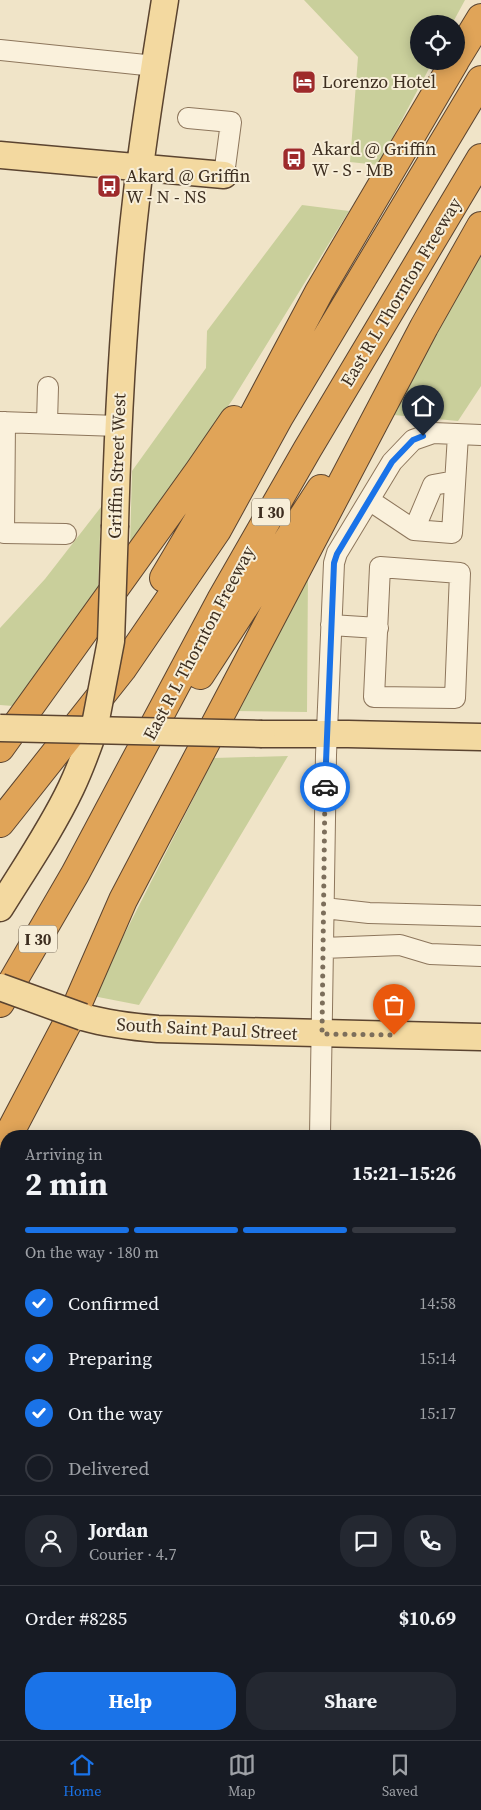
<!DOCTYPE html>
<html lang="en">
<head>
<meta charset="utf-8">
<style>
	:root { --surface:#171b24; --page:#242831; --text:#f1f3f6; --muted:#9ea1a6; --line:#363941; --accent:#1a73e8 }
	body { margin:0; font-family:"Source Serif 4",serif; background:var(--page); color:var(--text); height:100vh; display:flex; flex-direction:column; font-size:19px; white-space:nowrap }
	* { box-sizing:border-box; margin:0 }
	p { font-size:16px; color:var(--muted) }
	.icon { flex:none; width:28px; height:28px; fill:none; stroke:currentColor; stroke-width:2; stroke-linecap:round; stroke-linejoin:round }
	.map { position:relative; flex:1; overflow:hidden }
	.panel { position:absolute; left:0px; top:1130px; width:481px; height:610px; display:flex; flex-direction:column; background:var(--surface); border-radius:20px 20px 0 0; box-shadow:0 2px 12px #0003 }
	.panel>* { flex:none }
	.buttons { position:absolute; left:410px; top:15px; display:grid; gap:10px }
	.buttons a { display:grid; place-items:center; width:55px; height:55px; border-radius:50%; background:var(--surface); box-shadow:0 2px 12px #0003; font-size:25px }
	.pin { position:absolute; display:grid; place-items:center; width:42px; height:42px; color:#fff; margin:-51px -21px; border-radius:50% 50% 50% 0; rotate:-45deg; box-shadow:0 0 5px #0007 }
	.pin .icon { rotate:45deg }
	.courier { position:absolute; display:grid; place-items:center; width:50px; height:50px; margin:-25px; border:4px solid #1a73e8; border-radius:50%; background:#fff; color:#222; box-shadow:0 1px 6px #0007 }
	.summary em { font-style:normal; font-weight:700 }
	.summary div { display:flex; flex-direction:column-reverse }
	.summary { display:flex; align-items:center; justify-content:space-between; height:85px; padding:0 25px }
	h1 { font-size:32px; font-weight:700; line-height:38px }
	.bar { display:grid; grid-template-columns:repeat(4,1fr); gap:8px 5px; align-content:center; height:60px; padding:0 25px }
	.bar i { height:6px; border-radius:4px; background:var(--line) }
	.bar .active { background:var(--accent) }
	.bar p { grid-column:span 4 }
	.line { display:flex; align-items:center; gap:12px; padding:0 25px; border-top:1px solid var(--line) }
	.line div { flex:1 }
	.round { display:grid; place-items:center; flex:none; width:52px; height:52px; border-radius:20px; background:var(--page) }
	ol { padding:0 25px; list-style:none }
	li { display:flex; align-items:center; gap:15px; height:55px }
	li p { margin-inline-start:auto }
	li .icon { padding:5px; border-radius:50%; background:var(--accent); color:#fff; stroke-width:4 }
	li:last-child { color:var(--muted) }
	li i { width:28px; height:28px; border:2px solid var(--line); border-radius:50% }
	.action { display:flex; gap:10px; margin-top:auto; padding:10px 25px }
	.action a { flex:1; height:58px; border-radius:20px; background:var(--accent); color:#fff; font-size:20px; font-weight:700; line-height:58px; text-align:center }
	.action a+a { background:var(--page); color:var(--text) }
	.tabs { display:flex; justify-content:space-around; align-items:center; height:70px; border-top:1px solid var(--line); background:var(--surface); font-size:14px; color:var(--muted) }
	.tabs a { display:grid; justify-items:center; gap:2px }
	.tabs .active { color:var(--accent) }
	.map>svg:first-child { display:block }
	.green { fill:#c9cf9b }
	.lines { fill:none; stroke-linecap:round; stroke-linejoin:round }
	.minor-casing { stroke:#8d765c; stroke-width:22 }
	.major-casing { stroke:#5b4430; stroke-width:29 }
	.highway-casing { stroke:#5b4430; stroke-width:30 }
	.minor { stroke:#faf1dc; stroke-width:20 }
	.major { stroke:#f3d9a0; stroke-width:26 }
	.highway { stroke:#e0a458; stroke-width:28 }
	.major-bridge-casing { stroke:#5b4430; stroke-width:29; stroke-linecap:butt }
	.major-bridge { stroke:#f3d9a0; stroke-width:26 }
	.done { stroke:#7c6e5b; stroke-width:5; stroke-dasharray:0 9 }
	.route { stroke:#1a73e8; stroke-width:6 }
	.labels { text-anchor:middle; stroke-width:4; stroke-linejoin:round; paint-order:stroke }
	.shield { fill:#f7eed8; stroke:#756857; stroke-width:1 }
	.shield-label { font-size:16px; font-weight:bold; fill:#3d2e20 }
	.poi-label { font-size:18px; fill:#3d2e20; stroke:#f7eed8; text-anchor:start }
	.street-label { font-size:18px; fill:#3d2e20; stroke:#f7eed8 }
</style>
</head>
<body>
<div class="map">
<svg width="481" height="1740" viewBox="0 0 481 1740">
	<rect width="100%" height="100%" fill="#f0e4c8"/>
	<!-- green -->
	<path class="green" d="M304,0H465L452,24H419V61H433L378,165L350,162L358,57Z
		M302,205L349,211L233,399L130,547L132,471L206,368L207,331Z
		M481,254V386L458,421L383,414Z
		M101,507L98,591L13,706L0,705V628L45,579Z
		M308,570L307,712L233,711Z
		M288,756L139,1005L93,996L214,758Z"/>
	<g class="lines">
		<!-- minor casing -->
		<g class="minor-casing">
			<path id="minor" d="M0,50L155,66
				M188,118L231,122L224,175
				M0,422L118,426
				M5,422L4,533L66,534
				M47,423L48,387
				M369,500L414,530L452,533L458,435
				M414,530L433,485L455,481
				M380,567L460,573L455,698L374,697Z
				M331,625L378,628
				M324,908L369,913L481,916
				M323,948L400,945L430,954L481,956
				M320,1136L326,755L334,563L337,553L392,462L413,440L433,433L481,435
				M0,1308L6,1309
				M475,1318H481
				M229,1740L230,1734
				M370,1740L371,1734"/>
		</g>
		<!-- major casing -->
		<g class="major-casing">
			<path id="major" d="M0,155L224,175
				M115,525C118,413 124,302 137,192C144,128 155,64 165,0
				M262,734H348L481,737
				M0,908C24,869 51,830 71,788C80,769 87,750 94,730
				M83,1017C108,1024 132,1027 158,1029L481,1037
				M0,1574L6,1575
				M475,1585H481
				M475,1721L481,1711"/>
		</g>
		<!-- highway casing -->
		<g class="highway-casing">
			<path id="highway" d="M456,59L481,18
				M164,578L196,524L319,292L455,61
				M200,675L321,489
				M0,748L199,471L234,420
				M0,823L122,669L217,530L279,417L481,80
				M0,1003L75,874L221,600L307,450L481,158
				M8,1136L78,1003L123,900L424,327L481,226"/>
		</g>
		<!-- minor -->
		<use href="#minor" class="minor"/>
		<!-- major -->
		<use href="#major" class="major"/>
		<!-- highway -->
		<use href="#highway" class="highway"/>
		<!-- major-bridge casing -->
		<g class="major-bridge-casing">
			<path id="major-bridge" d="M0,728L262,734
				M94,730L111,641L115,525
				M0,987L83,1017"/>
		</g>
		<!-- major-bridge -->
		<use href="#major-bridge" class="major-bridge"/>
	</g>
	<g class="lines">
		<!-- done -->
		<path class="done" d="M325,787L322,1034L394,1035"/>
		<!-- route -->
		<path class="route" d="M325,787L334,563L337,554L392,462L413,440L423,436"/>
	</g>
	<!-- icons -->
	<defs>
		<g id="hotel-square" transform="scale(1.25)"><rect x="-9" y="-9" width="18" height="18" rx="4" fill="#9e2a2b" stroke="#f7eed8"/><path d="M-6-4.5h1.5V1H6V5H4.5V3h-9V5H-6ZM-4 0a1.8 1.8 0 1 1 3.6 0ZM.5 0V-2.5h3Q6-2.5 6 0Z" fill="#fff"/></g>
		<g id="bus-square" transform="scale(1.25)"><rect x="-9" y="-9" width="18" height="18" rx="4" fill="#9e2a2b" stroke="#f7eed8"/><path d="M-5-6H5V4H4V6H2V4H-2V6H-4V4H-5ZM-3.5-4V0h7V-4ZM-3.5 1.2v1.5H-2V1.2ZM2 1.2v1.5H3.5V1.2Z" fill="#fff"/></g>
	</defs>
	<g fill-rule="evenodd">
		<use href="#hotel-square" x="304" y="82"/>
		<use href="#bus-square" x="294" y="159"/>
		<use href="#bus-square" x="109" y="186"/>
	</g>
	<g class="labels">
		<!-- shield labels -->
		<g class="shield">
			<rect x="252" y="498.5" width="38" height="27" rx="4"/>
			<rect x="19" y="925.5" width="38" height="27" rx="4"/>
		</g>
		<g class="shield-label">
			<text x="271" y="518">I 30</text>
			<text x="38" y="945">I 30</text>
		</g>
		<!-- poi labels -->
		<g class="poi-label">
			<text x="322" y="88">Lorenzo Hotel</text>
			<text x="312" y="155">Akard @ Griffin<tspan x="312" dy="21">W - S - MB</tspan></text>
			<text x="126" y="182">Akard @ Griffin<tspan x="126" dy="21">W - N - NS</tspan></text>
		</g>
		<!-- street labels -->
		<g class="street-label">
			<text transform="translate(401 292) rotate(-59)" y="6">East R L Thornton Freeway</text>
			<text transform="translate(117 466) rotate(-88)" y="6">Griffin Street West</text>
			<text transform="translate(199 643) rotate(-62)" y="6">East R L Thornton Freeway</text>
			<text transform="translate(207 1029) rotate(3)" y="6">South Saint Paul Street</text>
		</g>
	</g>
</svg>
<div class="buttons">
<a><svg class="icon" aria-label="locate" viewBox="0 0 24 24"><circle cx="12" cy="12" r="6"/><path d="M12 2v4M12 18v4M2 12h4M18 12h4"/></svg></a>
</div>
<div class="pin" style="left:394px;top:1035px;background:#ea580c"><svg class="icon" aria-label="bag" viewBox="0 0 24 24"><path d="M5 8h14l-1 12H6zM9 8a3 3 0 0 1 6 0"/></svg></div>
<div class="pin" style="left:423px;top:436px;background:#1f2937"><svg class="icon" aria-label="home" viewBox="0 0 24 24"><path d="M3 11l9-7 9 7M6 9v11h12V9"/></svg></div>
<div class="courier" style="left:325px;top:787px"><svg class="icon" aria-label="car" viewBox="0 0 24 24"><path d="M5 17H2v-5l4-1 3-4h7l3 4 3 1v5h-3M9 17h6M6 11h13"/><circle cx="7" cy="17" r="2"/><circle cx="17" cy="17" r="2"/></svg></div>
<section class="panel">
<div class="summary"><div><h1>2 min</h1><p>Arriving in</p></div><em>15:21–15:26</em></div>
<div class="bar"><i class="active"></i><i class="active"></i><i class="active"></i><i></i><p>On the way · 180 m</p></div>
<ol>
<li><svg class="icon" aria-label="check" viewBox="0 0 24 24"><path d="M5 12l5 5 9-10"/></svg>Confirmed<p>14:58</p></li>
<li><svg class="icon" aria-label="check" viewBox="0 0 24 24"><path d="M5 12l5 5 9-10"/></svg>Preparing<p>15:14</p></li>
<li><svg class="icon" aria-label="check" viewBox="0 0 24 24"><path d="M5 12l5 5 9-10"/></svg>On the way<p>15:17</p></li>
<li><i></i>Delivered</li>
</ol>
<div class="line" style="height:90px"><a class="round"><svg class="icon" aria-label="person" viewBox="0 0 24 24"><circle cx="12" cy="8" r="4"/><path d="M4 21q1-7 8-7t8 7"/></svg></a><div><b>Jordan</b><p>Courier · 4.7</p></div><a class="round"><svg class="icon" aria-label="chat" viewBox="0 0 24 24"><path d="M4 5h16v11H9l-5 4z"/></svg></a><a class="round"><svg class="icon" aria-label="phone" viewBox="0 0 24 24"><path d="M5 4h4l2 5-3 2q2 4 5 5l2-3 5 2v4C11 20 4 13 5 4z"/></svg></a></div>
<div class="line" style="height:65px"><div>Order #8285</div><b>$10.69</b></div>
<div class="action"><a>Help</a><a>Share</a></div>
</section>
</div>
<nav class="tabs">
<a class="active"><svg class="icon" aria-label="home" viewBox="0 0 24 24"><path d="M3 11l9-7 9 7M6 9v11h12V9"/></svg>Home</a>
<a><svg class="icon" aria-label="map" viewBox="0 0 24 24"><path d="M3 6l6-2 6 2 6-2v14l-6 2-6-2-6 2zM9 4v14M15 6v14"/></svg>Map</a>
<a><svg class="icon" aria-label="saved" viewBox="0 0 24 24"><path d="M7 4h10v16l-5-4-5 4z"/></svg>Saved</a>
</nav>
</body>
</html>
